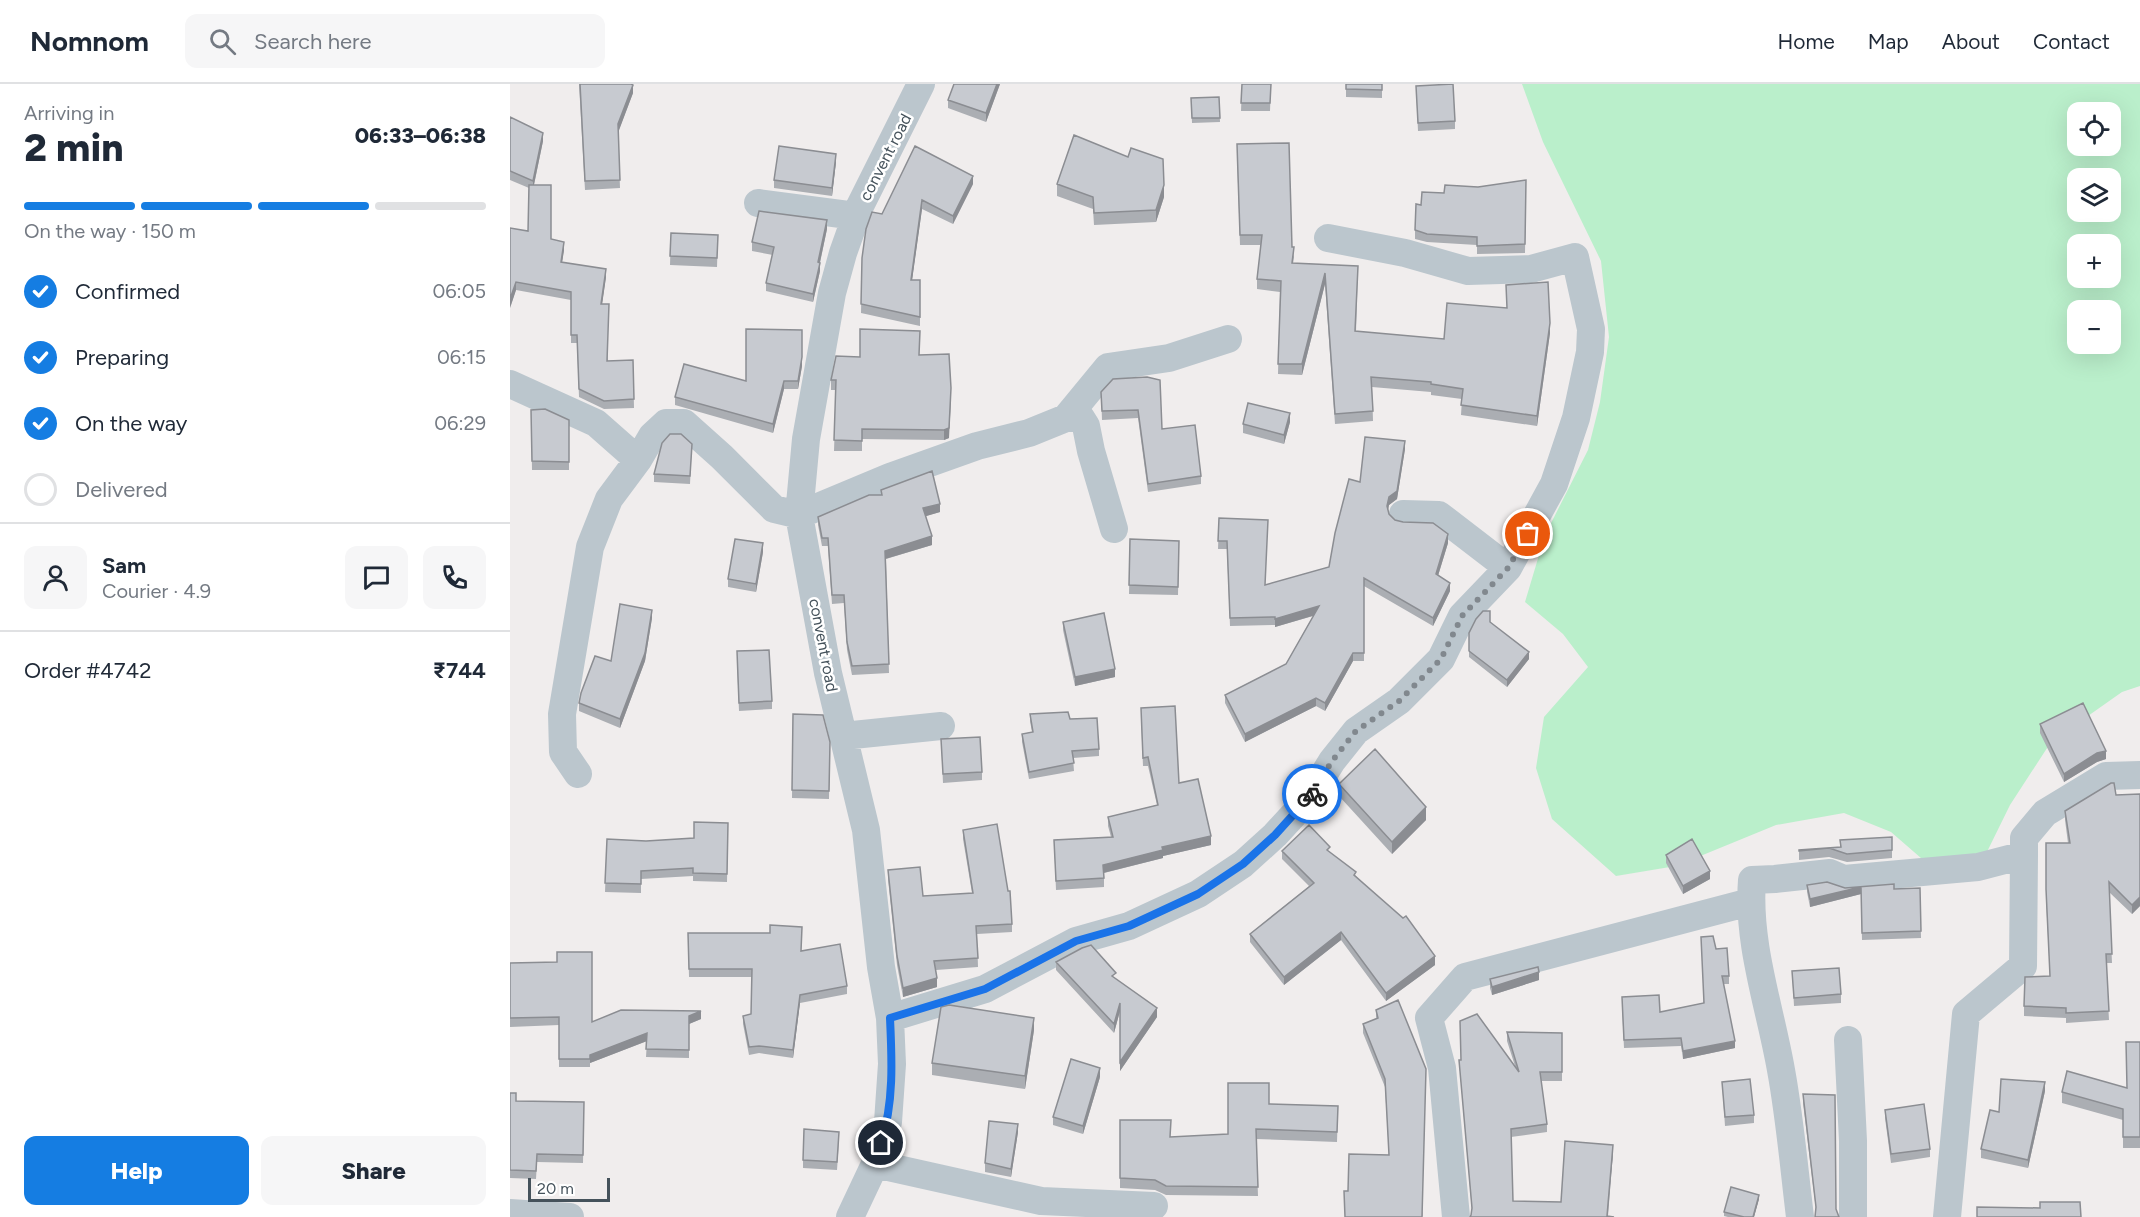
<!DOCTYPE html>
<html lang="en">
<head>
<meta charset="utf-8">
<style>
	:root { --surface:#fff; --page:#f6f6f7; --text:#1f2937; --muted:#747a83; --line:#e0e1e3; --accent:#157de2 }
	body { margin:0; font-family:Figtree,sans-serif; background:var(--page); color:var(--text); height:100vh; display:flex; flex-direction:column; font-size:22px; white-space:nowrap }
	* { box-sizing:border-box; margin:0 }
	p { font-size:20px; color:var(--muted) }
	.icon { flex:none; width:33px; height:33px; fill:none; stroke:currentColor; stroke-width:2; stroke-linecap:round; stroke-linejoin:round }
	.map { position:relative; flex:1; overflow:hidden }
	.details { display:flex; flex-direction:column; background:var(--surface); width:510px }
	.details>* { flex:none }
	.buttons { position:absolute; left:1557px; top:18px; display:grid; gap:12px }
	.buttons a { display:grid; place-items:center; width:54px; height:54px; border-radius:12px; background:var(--surface); box-shadow:0 6px 24px #0002; font-size:30px }
	.scale { position:absolute; left:18px; bottom:15px; width:82px; box-sizing:border-box; padding-left:6px; border:3px solid #45525b; border-top:0; font-size:16px; line-height:21px; white-space:nowrap; color:#45525b; -webkit-text-stroke:4px #fff; paint-order:stroke }
	.pin { position:absolute; display:grid; place-items:center; width:51px; height:51px; color:#fff; margin:-26px; border:3px solid #fff; border-radius:50%; box-shadow:0 2px 6px #0007 }
	.courier { position:absolute; display:grid; place-items:center; width:60px; height:60px; margin:-30px; border:4px solid #1a73e8; border-radius:50%; background:#fff; color:#222; box-shadow:0 2px 8px #0007 }
	.summary em { font-style:normal; font-weight:800 }
	.summary div { display:flex; flex-direction:column-reverse }
	.summary { display:flex; align-items:center; justify-content:space-between; height:102px; padding:0 24px }
	h1 { font-size:39px; font-weight:800; line-height:45px }
	.bar { display:grid; grid-template-columns:repeat(4,1fr); gap:9px 6px; align-content:center; height:72px; padding:0 24px }
	.bar i { height:8px; border-radius:4px; background:var(--line) }
	.bar .selected { background:var(--accent) }
	.bar p { grid-column:span 4 }
	.line { display:flex; align-items:center; gap:15px; padding:0 24px; border-top:2px solid var(--line) }
	.line div { flex:1 }
	.round { display:grid; place-items:center; flex:none; width:63px; height:63px; border-radius:12px; background:var(--page) }
	ol { padding:0 24px; list-style:none }
	li { display:flex; align-items:center; gap:18px; height:66px }
	li p { margin-inline-start:auto }
	li .icon { padding:6px; border-radius:50%; background:var(--accent); color:#fff; stroke-width:4 }
	li:last-child { color:var(--muted) }
	li i { width:33px; height:33px; border:3px solid var(--line); border-radius:50% }
	.button { display:flex; gap:12px; margin-top:auto; padding:12px 24px }
	.button a { flex:1; height:69px; border-radius:12px; background:var(--accent); color:#fff; font-size:24px; font-weight:800; line-height:69px; text-align:center }
	.button a+a { background:var(--page); color:var(--text) }
	header { display:flex; align-items:center; gap:36px; box-sizing:border-box; height:84px; padding:0 30px; background:var(--surface); border-bottom:2px solid var(--line) }
	header strong { font-size:28px }
	nav { display:flex; gap:33px; margin-inline-start:auto; font-size:21px }
	.search { width:420px; height:54px; background:var(--page); display:flex; align-items:center; gap:15px; box-sizing:border-box; padding:0 21px; border-radius:12px; color:var(--muted); font-size:22px }
	main { display:flex; flex:1; min-height:0 }
	.map>svg:first-child { display:block }
	.green { fill:#baefcb; fill-rule:evenodd }
	.lines { fill:none; stroke-linecap:round; stroke-linejoin:round }
	.street { stroke:#bbc6cd; stroke-width:28 }
	.wall { fill:#abaeb3 }
	.shaded-wall { fill:#8b8d92 }
	.building { fill:#c7cad0; stroke:#8b8d92; stroke-width:1.5 }
	.done { stroke:#81888e; stroke-width:6; stroke-dasharray:0 10.8 }
	.route { stroke:#1a73e8; stroke-width:8 }
	.labels { text-anchor:middle; stroke-width:5; stroke-linejoin:round; paint-order:stroke }
	.street-label { font-size:16px; fill:#45525b; stroke:#fff }
</style>
</head>
<body>
<header>
<strong>Nomnom</strong>
<div class="search"><svg class="icon" aria-label="search" viewBox="0 0 24 24"><circle cx="10" cy="10" r="6"/><path d="M15 15l6 6"/></svg>Search here</div>
<nav><a>Home</a><a>Map</a><a>About</a><a>Contact</a></nav>
</header>
<main>
<section class="details">
<div class="summary"><div><h1>2 min</h1><p>Arriving in</p></div><em>06:33–06:38</em></div>
<div class="bar"><i class="selected"></i><i class="selected"></i><i class="selected"></i><i></i><p>On the way · 150 m</p></div>
<ol>
<li><svg class="icon" aria-label="check" viewBox="0 0 24 24"><path d="M5 12l5 5 9-10"/></svg>Confirmed<p>06:05</p></li>
<li><svg class="icon" aria-label="check" viewBox="0 0 24 24"><path d="M5 12l5 5 9-10"/></svg>Preparing<p>06:15</p></li>
<li><svg class="icon" aria-label="check" viewBox="0 0 24 24"><path d="M5 12l5 5 9-10"/></svg>On the way<p>06:29</p></li>
<li><i></i>Delivered</li>
</ol>
<div class="line" style="height:108px"><a class="round"><svg class="icon" aria-label="person" viewBox="0 0 24 24"><circle cx="12" cy="8" r="4"/><path d="M4 21q1-7 8-7t8 7"/></svg></a><div><b>Sam</b><p>Courier · 4.9</p></div><a class="round"><svg class="icon" aria-label="chat" viewBox="0 0 24 24"><path d="M4 5h16v11H9l-5 4z"/></svg></a><a class="round"><svg class="icon" aria-label="phone" viewBox="0 0 24 24"><path d="M5 4h4l2 5-3 2q2 4 5 5l2-3 5 2v4C11 20 4 13 5 4z"/></svg></a></div>
<div class="line" style="height:78px"><div>Order #4742</div><b>₹744</b></div>
<div class="button"><a>Help</a><a>Share</a></div>
</section>
<div class="map">
<svg width="1630" height="1133" viewBox="0 0 1630 1133">
	<rect width="100%" height="100%" fill="#f0eded"/>
	<!-- green -->
	<path class="green" d="M1012,0H1630V602L1612,608L1541,658L1500,721L1472,778L1419,781L1381,748L1334,729L1266,741L1166,782L1106,792L1042,735L1026,684L1034,633L1078,583L1053,550L1015,518L1035,451L1078,366L1090,318L1099,253L1091,177L1033,58ZM1568,28H1600V62H1568ZM1568,94H1600V128H1568ZM1568,160H1600V194H1568ZM1568,226H1600V260H1568Z"/>
	<g class="lines">
		<!-- street -->
		<path class="street" d="M248,119L346,132
			M0,300L86,339L128,376
			M556,334L598,283L659,274L718,255
			M893,430L929,431L998,484
			M333,652L431,642
			M68,690L53,668L52,630L80,463L99,415L128,376L142,352L156,339H174L212,373L264,425L289,431L380,393L467,362L519,349L556,334H571L576,342L581,367L604,445
			M380,934L475,905L566,857L619,842L688,810L733,780L765,751L800,713L822,677L846,647L889,617L931,575L952,532L998,484L1044,400L1066,334L1080,268L1081,245L1065,173L1021,185L958,187L895,169L818,154
			M1338,956L1343,1057V1133
			M365,1080L531,1117L644,1122
			M0,1129L60,1133
			M340,1133L365,1080L378,1038L382,980L380,934L371,883L356,746L318,589L289,431L296,355L322,209L333,169L349,124L411,0
			M946,1133L932,984L919,934L955,893L1240,818
			M1290,1133C1284,1084 1280,1035 1271,986C1260,923 1237,860 1242,796L1265,795L1320,789L1334,795L1468,783L1514,771V754L1535,729L1596,692L1630,691
			M1437,1133L1456,930L1513,882L1514,771"/>
	</g>
	<!-- wall -->
	<path class="wall" d="M69,0L123,9L108,48L110,104L75,106Z
		M444,0H490L476,38L438,24V16Z
		M732,0H761L760,27H731Z
		M836,0H872V14L836,13Z
		M906,2L945,37V45L908,47Z
		M709,13L710,38L682,39L681,14Z
		M0,33L33,57L24,101L41,155L54,166L52,178L96,193L92,220L98,277L123,276L124,324L94,325L69,313L67,259H61V216L6,206L0,224L18,147L19,104L0,96Z
		M727,70L782,163L784,173L783,180L848,182L846,248L934,255L997,224L996,201L1040,249L1027,342L951,331L952,315L921,311V308L862,303L863,337L825,340L815,200L792,291L768,290L770,208L747,205V195L751,161H730Z
		M326,78L322,112L264,104V96Z
		M1016,96L1015,169L967,170V161L917,158L905,155V146L911,121L934,109Z
		M463,100L443,140L412,125L402,196H410V242L351,229L352,174L372,130Z
		M547,100L654,113L646,138L584,141L583,125L547,112Z
		M317,145L310,179V187L303,218L256,207V199L263,171L242,167V158Z
		M161,149L208,151L207,183L160,181Z
		M409,271L439,354L434,356L352,355V367H324L326,306H321V296L350,273Z
		M292,282L288,305H274L263,349L165,321V313L236,297Z
		M603,295L691,392V400L638,408L628,334L592,336L591,308Z
		M21,326L59,336V386H22Z
		M780,338L774,360L733,349V340Z
		M182,360L180,400L144,398V390Z
		M895,365L887,415L879,421L878,426L879,430L885,436L938,459L928,492L940,507L923,542L854,502V577H843L815,627L806,622L735,658L715,619V611L776,580L803,532L765,543V541L720,542L717,465H708L709,434L755,501L819,483L850,398Z
		M371,406L430,428L416,432L422,461L376,475L379,589L342,591L337,566L334,519L322,520L318,462H312L308,441V433L371,411Z
		M620,455L669,457L668,511L619,510Z
		M253,468L246,508L218,503V495Z
		M142,534L135,577L110,644L69,627V619L101,577Z
		M553,538L605,593L565,602L553,546Z
		M980,538L1019,575L997,603L959,573V549Z
		M227,576L262,617V625L229,627Z
		M283,630L320,658L319,715L282,714Z
		M520,630L560,635L589,665V672L563,674L564,687L519,695L512,658V650L522,648L520,637Z
		M631,632L669,699L701,761L653,772V774L594,789V803L546,806L544,756L601,753L598,742V733L647,721L638,682H633Z
		M1530,640L1596,675L1587,678L1554,698L1530,649Z
		M431,655L472,688V696L433,699Z
		M829,700L916,736L882,770L829,712Z
		M1630,710V822L1622,830L1599,808L1602,879H1596L1599,936L1556,939V934L1514,932V922L1540,892L1536,815V759H1558L1555,736V727L1606,711Z
		M218,739L217,798L183,797V792L131,795V809L95,808L97,755L136,757L184,754Z
		M453,746L502,840V848L467,850L468,883L426,886L427,903L393,913L387,881L378,795V786L413,812L462,809L453,755Z
		M1382,753V774L1337,778L1319,773L1289,776V766L1330,763V756Z
		M772,767L820,768L846,792L925,881L876,917L831,856L774,901L740,858V850L799,802L772,775Z
		M1156,771L1200,795L1173,810L1156,779Z
		M1297,801L1335,804L1384,805L1410,804L1411,854L1352,856L1351,810L1300,823L1297,808Z
		M178,849L291,867L337,902V910L290,919L283,974L249,969L239,971L233,940V932L241,930L242,893H179Z
		M1206,865L1219,892V900H1213L1225,964L1173,975L1171,962L1114,964L1112,921L1150,928L1193,919Z
		M546,878L606,895L647,933L610,987V927L604,949L546,886Z
		M0,879L82,938L191,935L179,940V974L136,973L137,957L80,979V983H49V941L0,943Z
		M1282,887L1331,910V919L1284,922Z
		M980,895L1029,896L982,911L980,904Z
		M888,916L913,1133L879,1071L875,1003L853,949V940L866,935V926Z
		M524,946L515,1005L422,991V979Z
		M997,948L1052,949V997H1031L1037,1040V1048L1001,1053L1003,1117L1051,1118L1103,1069L1098,1132L961,1131L962,1127L949,976L1005,982L997,957Z
		M1630,958V1064H1613V1036L1552,1019V1008L1617,1004Z
		M590,993L573,1050L543,1041V1033Z
		M1212,998L1244,1031V1039L1215,1042Z
		M1535,1007L1518,1084L1471,1074V1065L1489,1028Z
		M0,1009L6,1017L74,1018L73,1079L27,1078L26,1095L0,1094Z
		M1293,1010L1326,1125L1306,1126L1293,1019Z
		M759,1020L828,1022L827,1058L746,1055L748,1112L656,1111L645,1106L610,1104V1036L660,1053L718,1050Z
		M1375,1026L1420,1065V1073L1381,1079L1375,1034Z
		M508,1048L501,1093L475,1088V1079Z
		M329,1056L327,1086L293,1084V1076Z
		M1249,1115L1244,1133H1218L1214,1132V1128Z"/>
	<!-- shaded-wall -->
	<path class="shaded-wall" d="M487,0H490L476,38V29Z
		M123,1V9L108,49V40Z
		M33,49V57L23,105V97Z
		M326,70V78L322,112V104Z
		M463,92V100L443,140V132Z
		M654,101V113L646,138V126Z
		M412,116V125L401,204V196Z
		M317,136V145L308,187V178Z
		M54,158V166L51,186V178Z
		M310,179V187L303,218V210Z
		M96,185V193L91,228V220Z
		M815,189V200L792,291V280Z
		M6,198V206L0,224V215Z
		M1040,239V249L1027,342V332Z
		M292,246V282L288,305V297Z
		M274,297V305L263,349V340Z
		M441,314L439,354L434,356V346Z
		M780,329V338L774,360V351Z
		M895,357V365L887,415L879,421L877,430V422Z
		M430,420V428L413,433V424Z
		M938,450V459L926,498V490Z
		M422,452V461L375,475V467Z
		M253,459V468L246,508V500Z
		M940,499V507L923,542V534Z
		M809,522V530L765,543V535Z
		M142,526V534L135,577L110,644V635Z
		M1019,568V575L997,603V596Z
		M843,569V577L815,627V619Z
		M605,585V593L565,602V593Z
		M806,614V622L735,658V650Z
		M1596,667V675L1587,678L1554,698V690L1587,669Z
		M916,723V736L882,770V758Z
		M701,752V761L653,772V774L593,789V781L652,763Z
		M1200,787V795L1173,810V802Z
		M1351,803V810L1300,823V815Z
		M1630,813V822L1622,830V821Z
		M831,848V856L774,901V893Z
		M925,872V881L876,917V909Z
		M1029,888V896L982,911V903Z
		M427,894V903L393,913V904Z
		M290,911V919L283,974V966Z
		M610,919V927L604,949V940Z
		M647,924V933L610,987V978Z
		M191,927V935L179,940V974V932Z
		M524,934V946L515,1005V992Z
		M137,949V957L80,979V971Z
		M1225,957V964L1173,975V967Z
		M590,984V993L573,1050V1042Z
		M1535,998V1007L1518,1084V1076Z
		M508,1040V1048L501,1093V1085Z
		M1103,1061V1069L1097,1133Z
		M1249,1111V1115L1244,1133H1243Z"/>
	<!-- building -->
	<path class="building" d="M70,0H121L123,1L108,40L110,96L75,97Z
		M444,0H487L476,29L438,16Z
		M732,0H761L760,19H731Z
		M836,0H872V6L836,5Z
		M943,0L945,37L908,39L906,2Z
		M709,13L710,34H682L681,14Z
		M0,33L33,49L23,97L0,87Z
		M564,51L618,73L621,64L653,75L654,101L646,126L584,129L583,113L547,100Z
		M779,59L782,163H784L782,179L848,182L845,247L934,255L937,219L997,224L996,201L1038,198L1040,239L1027,332L951,321L953,305L921,300V298L861,293L863,327L825,330L815,189L792,280H768L771,197L747,195L752,151H730L727,60Z
		M269,62L326,70L322,104L264,96Z
		M405,62L463,92L443,132L412,116L401,196H410V233L351,220L352,174L356,145L362,128L372,130Z
		M1016,96L1015,160L967,162V153L917,150L905,146L906,120L911,121L912,108L934,109L935,101L968,103Z
		M19,101H41V155L54,158L51,178L96,185L91,220H99L97,277L123,276L124,315L94,317L69,305L67,251H61V208L6,198L0,215V144L18,147Z
		M249,127L317,136L308,178L310,179L303,210L256,199L264,163L242,158Z
		M161,149L208,151L207,174L160,172Z
		M236,245L292,246V273L288,297H274L263,340L165,313L174,280L236,297Z
		M350,245L410,247L409,271L439,270L441,304L439,344L434,346L352,345V357L324,356L326,296H321L326,272L350,273Z
		M637,293L650,296L652,345L685,341L691,392L638,400L628,326L592,327L591,308L603,295Z
		M738,319L780,329L774,351L733,340Z
		M35,325L59,336V378L22,377L21,326Z
		M160,350H171L182,360L180,392L144,390L152,359Z
		M855,353L895,357L887,407L879,413L877,422L879,430L885,436L893,438L923,439L938,450L926,490L940,499L923,534L854,494V569H843L815,619L806,614L735,650L715,611L776,580L809,522L765,535V533L720,534L717,457H708L709,434L758,436L755,501L819,483L825,449L839,395L850,398Z
		M422,387L430,420L413,424L422,452L375,467L379,580L342,582L337,558L334,511H322L318,454H312L308,433L359,411H372L371,406Z
		M225,455L253,459L246,500L218,495Z
		M620,455L669,457L668,503L619,501Z
		M110,520L142,526L135,569L110,635L69,619L71,609L85,572L101,577Z
		M973,527H980V538L1019,568L997,596L959,567V549L966,535Z
		M594,529L605,585L565,593L553,538Z
		M259,566L262,617L229,619L227,567Z
		M1573,619L1596,667L1587,669L1554,690L1530,640Z
		M665,622L669,699L688,695L701,752L652,763L653,766L593,781L594,794L546,797L544,756L603,753L598,733L648,721L638,673L633,674L631,624Z
		M558,628L560,635L587,634L589,665L562,667L564,679L519,688L512,650L523,648L520,630Z
		M283,630L313,631L320,658L319,707L282,706Z
		M470,653L472,688L433,690L431,655Z
		M865,665L916,723L882,758L829,700Z
		M1601,699H1604L1606,711L1630,710V813L1622,821L1599,798L1602,870H1596L1599,927L1556,929V924L1514,922L1515,893L1540,892L1536,805V759H1560L1555,727Z
		M184,738L218,739L217,790L183,789V784L131,787V800L95,799L97,755L136,757L184,754Z
		M487,740L498,807H500L502,840L466,842L468,874L424,877L427,894L393,904L387,872L378,786L410,783L413,812L463,809L453,746Z
		M799,741L820,763L817,766L846,788L844,791L893,834L896,832L925,872L876,909L831,848L774,893L740,850L804,799L772,767Z
		M1382,753V766L1337,770L1319,764L1289,767V766L1331,763L1330,756Z
		M1182,755L1200,787L1173,802L1156,771Z
		M1317,798L1335,804L1384,800V805L1410,804L1411,847L1352,849L1351,803L1300,815L1297,801Z
		M260,841L292,843L291,867L330,860L337,902L290,911L283,966L249,962L239,963L233,932L241,930L242,885H179L178,849H260Z
		M1203,852L1206,865L1217,864L1219,892H1212L1225,957L1173,967L1171,954L1114,956L1112,913L1149,911L1150,928L1194,919L1191,853Z
		M581,861L606,889L602,892L647,924L610,978V919L604,940L546,878L572,864Z
		M47,868H82V938L111,926L191,927L179,932V966L136,965L137,949L80,971V975H49V933L0,934V879L47,878Z
		M1028,883L1029,888L982,903L980,895Z
		M1329,884L1331,910L1284,914L1282,887Z
		M888,916L916,985L912,1133H835L834,1107H838L839,1070L879,1071L875,995L853,940L868,934L866,926Z
		M439,921L524,934L515,992L422,979L431,923Z
		M967,930L1009,988L997,948L1052,949V988H1030L1037,1040L1001,1045L1003,1117L1051,1118L1055,1057L1103,1061L1097,1132L1104,1133H960L961,1131L962,1124L949,976H951L950,937Z
		M1616,958H1630V1053H1613V1025L1552,1008L1557,987L1617,1004Z
		M561,975L590,984L573,1042L543,1033Z
		M1240,995L1244,1031L1215,1033L1212,998Z
		M1491,995L1535,998L1518,1076L1471,1065L1480,1026L1489,1028Z
		M718,999H759V1020L828,1022L827,1048L746,1045L748,1103L656,1102L645,1096L610,1094V1036H661L660,1053L718,1050Z
		M0,1009H6V1017L74,1018L73,1071L27,1070L26,1087L0,1086Z
		M1293,1010L1325,1011L1326,1125L1329,1133H1305L1306,1123Z
		M1414,1020L1420,1065L1381,1070L1375,1026Z
		M479,1037L508,1040L501,1085L475,1079Z
		M294,1045L329,1048L327,1078L293,1076Z
		M1221,1103L1249,1111L1243,1133H1234L1214,1128Z
		M1530,1118H1570L1571,1133H1467V1123L1530,1124Z"/>
	<g class="lines">
		<!-- done -->
		<path class="done" d="M802,710L822,677L846,647L889,617L931,575L952,532L998,484L1018,450"/>
		<!-- route -->
		<path class="route" d="M371,1059C384,1019 382,976 380,934L475,905L566,857L619,842L688,810L733,780L765,751L802,710"/>
	</g>
	<g class="labels">
		<!-- street labels -->
		<g class="street-label">
			<text transform="translate(375 73) rotate(-63)" y="6">convent road</text>
			<text transform="translate(314 561) rotate(79)" y="6">convent road</text>
		</g>
	</g>
</svg>
<div class="buttons">
<a><svg class="icon" aria-label="locate" viewBox="0 0 24 24"><circle cx="12" cy="12" r="6"/><path d="M12 2v4M12 18v4M2 12h4M18 12h4"/></svg></a>
<a><svg class="icon" aria-label="layers" viewBox="0 0 24 24"><path d="M12 4l9 5-9 5-9-5zM3 14l9 5 9-5"/></svg></a>
<a>+</a>
<a>−</a>
</div>
<div class="scale">20 m</div>
<div class="pin" style="left:1018px;top:450px;background:#ea580c"><svg class="icon" aria-label="bag" viewBox="0 0 24 24"><path d="M5 8h14l-1 12H6zM9 8a3 3 0 0 1 6 0"/></svg></div>
<div class="pin" style="left:371px;top:1059px;background:#1f2937"><svg class="icon" aria-label="home" viewBox="0 0 24 24"><path d="M3 11l9-7 9 7M6 9v11h12V9"/></svg></div>
<div class="courier" style="left:802px;top:710px"><svg class="icon" aria-label="bike" viewBox="0 0 24 24"><circle cx="6" cy="16" r="4"/><circle cx="18" cy="16" r="4"/><path d="M6 16l4-8h5l3 8M10 8l3 8H6M13 5h3"/></svg></div>
</div>
</main>
</body>
</html>
